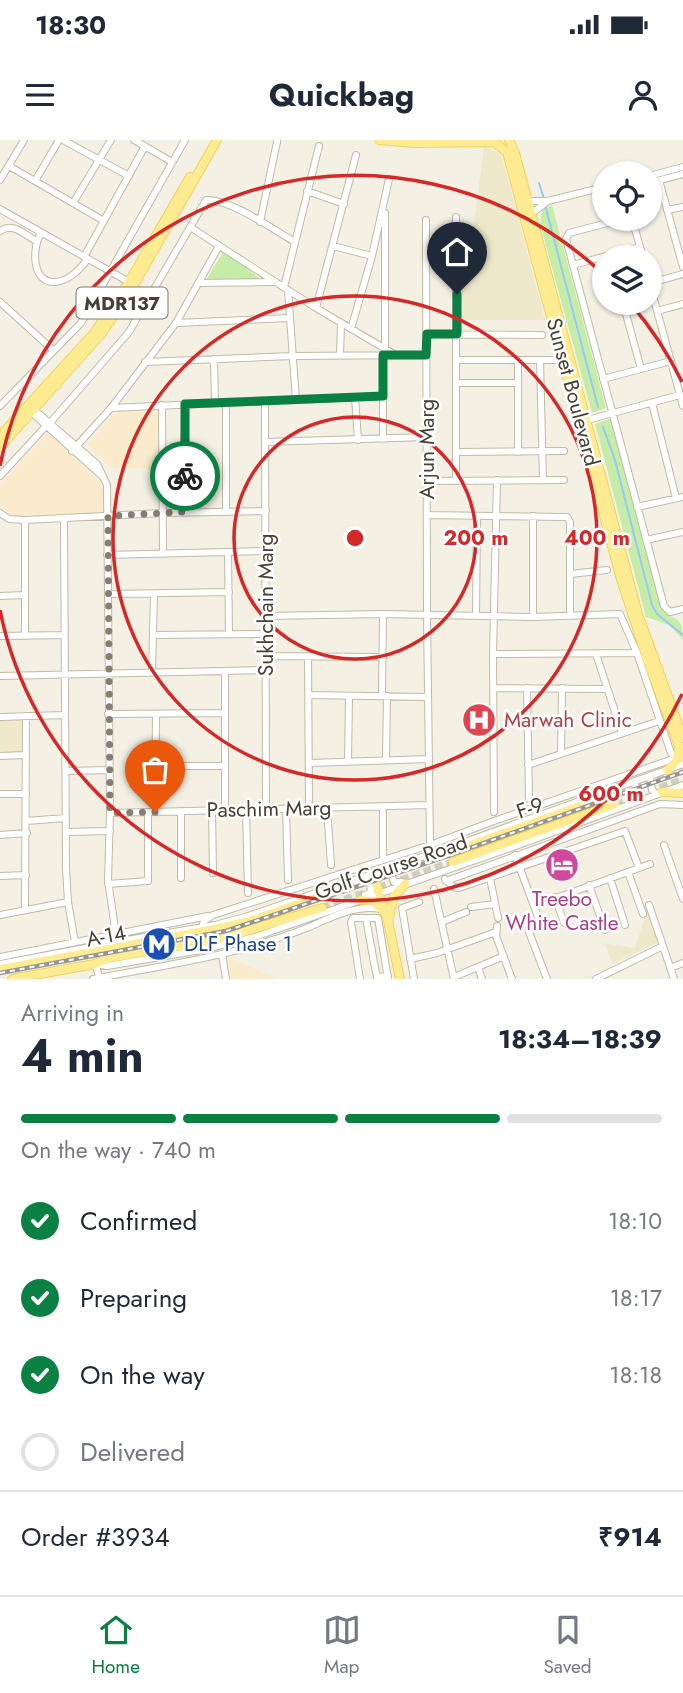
<!DOCTYPE html>
<html lang="en">
<head>
<meta charset="utf-8">
<style>
	:root { --surface:#fff; --page:#f2f2f3; --text:#1f2937; --muted:#747a83; --line:#e0e1e3; --accent:#0b8043 }
	body { margin:0; font-family:Jost,sans-serif; background:var(--page); color:var(--text); height:100vh; display:flex; flex-direction:column; font-size:26px; white-space:nowrap }
	* { box-sizing:border-box; margin:0 }
	p { font-size:23px; color:var(--muted) }
	.icon { flex:none; width:38px; height:38px; fill:none; stroke:currentColor; stroke-width:2; stroke-linecap:round; stroke-linejoin:round }
	.map { position:relative; height:839px; overflow:hidden }
	.panel { display:flex; flex-direction:column; background:var(--surface); flex:1 }
	.panel>* { flex:none }
	.buttons { position:absolute; left:592px; top:21px; display:grid; gap:14px }
	.buttons a { display:grid; place-items:center; width:70px; height:70px; border-radius:50%; background:var(--surface); box-shadow:0 2px 5px #0004; font-size:35px }
	.pin { position:absolute; display:grid; place-items:center; width:60px; height:60px; color:#fff; margin:-72px -30px; border-radius:50% 50% 50% 0; rotate:-45deg; box-shadow:0 0 7px #0007 }
	.pin .icon { rotate:45deg }
	.courier { position:absolute; display:grid; place-items:center; width:70px; height:70px; margin:-35px; border:5px solid #0b8043; border-radius:50%; background:#fff; color:#222; box-shadow:0 2px 9px #0007 }
	.head em { font-style:normal; font-weight:700 }
	.head div { display:flex; flex-direction:column-reverse }
	.head { display:flex; align-items:center; justify-content:space-between; height:119px; padding:0 21px }
	h1 { font-size:46px; font-weight:700; line-height:52px }
	.bar { display:grid; grid-template-columns:repeat(4,1fr); gap:10px 7px; align-content:center; height:84px; padding:0 21px }
	.bar i { height:9px; border-radius:5px; background:var(--line) }
	.bar .active { background:var(--accent) }
	.bar p { grid-column:span 4 }
	.line { display:flex; align-items:center; gap:18px; padding:0 21px; border-top:2px solid var(--line) }
	.line div { flex:1 }
	ol { padding:0 21px; list-style:none }
	li { display:flex; align-items:center; gap:21px; height:77px }
	li p { margin-inline-start:auto }
	li .icon { padding:7px; border-radius:50%; background:var(--accent); color:#fff; stroke-width:4 }
	li:last-child { color:var(--muted) }
	li i { width:38px; height:38px; border:4px solid var(--line); border-radius:50% }
	.status { display:flex; justify-content:space-between; align-items:center; height:49px; padding:0 35px; background:var(--surface); direction:ltr }
	.status svg { height:19px; fill:currentColor }
	header { display:flex; justify-content:space-between; align-items:center; height:91px; padding:0 21px; background:var(--surface); font-size:32px; font-weight:700 }
	.tab-bar { display:flex; justify-content:space-around; align-items:center; height:98px; border-top:2px solid var(--line); background:var(--surface); font-size:19px; color:var(--muted) }
	.tab-bar a { display:grid; justify-items:center; gap:4px }
	.tab-bar .active { color:var(--accent) }
	.map>svg:first-child { display:block }
	.commercial { fill:#f9ebcc }
	.education { fill:#efe9cc }
	.green { fill:#c6eda8 }
	.lines { fill:none; stroke-linecap:round; stroke-linejoin:round }
	.stream { stroke:#99c7f8; stroke-width:2 }
	.major-tunnel { stroke:#d1cec1; stroke-width:8; stroke-dasharray:8 4; stroke-linecap:butt }
	.minor-casing { stroke:#c0baa6; stroke-width:8 }
	.major-casing { stroke:#f1d356; stroke-width:10 }
	.minor { stroke:#fff; stroke-width:6 }
	.major { stroke:#ffec92; stroke-width:8 }
	.rail-casing { stroke:#959595; stroke-width:4.5 }
	.rail { stroke:#fff; stroke-width:2; stroke-dasharray:5; stroke-linecap:butt }
	.done { stroke:#847f71; stroke-width:7; stroke-dasharray:0 12.6 }
	.route { stroke:#0b8043; stroke-width:9 }
	.ring { fill:none; stroke:#d62828; stroke-width:3.5 }
	.labels { text-anchor:middle; stroke-width:5; stroke-linejoin:round; paint-order:stroke }
	.shield { fill:#fff; stroke:#7e7a70; stroke-width:2 }
	.shield-label { font-size:19px; font-weight:bold; fill:#474133 }
	.street-label { font-size:21px; fill:#474133; stroke:#fff }
	.health-label { font-size:21px; fill:#be3a42; stroke:#fff; text-anchor:start }
	.hotel-label { font-size:21px; fill:#b23c85; stroke:#fff }
	.transit-label { font-size:21px; fill:#164399; stroke:#fff; text-anchor:start }
	.centre { fill:#d62828; stroke:#fff; stroke-width:3.5 }
	.ring-label { font-size:21px; text-anchor:middle; font-weight:bold; fill:#d62828; stroke:#fff; stroke-width:5; stroke-linejoin:round; paint-order:stroke }
</style>
</head>
<body>
<div class="status"><b>18:30</b><svg viewBox="0 0 49 12"><path d="M0 12V9h3v3zM5 12V6h3v6zM10 12V3h3v9zM15 12V0h3v12zM26 1h20v11H26zM47 4h2v5h-2z"/></svg></div>
<header><svg class="icon" aria-label="menu" viewBox="0 0 24 24"><path d="M4 6h16M4 12h16M4 18h16"/></svg>Quickbag<svg class="icon" aria-label="person" viewBox="0 0 24 24"><circle cx="12" cy="8" r="4"/><path d="M4 21q1-7 8-7t8 7"/></svg></header>
<div class="map">
<svg width="683" height="839" viewBox="0 0 683 839">
	<rect width="100%" height="100%" fill="#f4f1e4"/>
	<!-- commercial -->
	<path class="commercial" d="M116,272H159L160,329L111,328L87,305Z
		M50,291L103,346L105,372L10,376L0,365V344Z
		M226,816L277,839H230Z"/>
	<!-- education -->
	<path class="education" d="M484,7L501,13L545,180H460V106H471Z
		M22,579L23,613H0V580Z
		M647,769L659,802L613,824L604,803L635,808Z"/>
	<!-- green -->
	<path class="green" d="M552,65L606,268L592,273L540,84L542,70Z
		M219,106L264,142L206,140L222,114Z
		M612,278L662,468C675,484 683,474 683,500L669,485L646,477L595,284Z"/>
	<g class="lines">
		<!-- stream -->
		<path class="stream" d="M539,43L544,59
			M545,65L598,267
			M603,287L615,320L652,465L657,474L683,495"/>
		<!-- major-tunnel -->
		<path class="major-tunnel" d="M611,655L683,628
			M615,664L683,640
			M317,757L448,713
			M322,768L453,722"/>
		<!-- minor casing -->
		<g class="minor-casing">
			<path id="minor" d="M63,0L129,36
				M134,0L172,22
				M9,26L104,81
				M649,36L683,27
				M0,40L24,0
				M659,40L683,127
				M35,41L59,0
				M649,43L683,34
				M307,51L344,64
				M528,61H548L604,47
				M73,63L111,0
				M0,69L129,142
				M667,70L683,67
				M385,73V209
				M531,74L548,61
				M456,77V341
				M623,79L569,93L566,99L664,466L670,472L683,469
				M632,79L643,117
				M426,80L427,475L430,705
				M260,82L277,2
				M190,87L316,168L394,214
				M0,91C13,82 24,94 36,101
				M41,93C32,107 31,144 56,142C70,140 80,129 88,119
				M333,106L372,116
				M84,117L145,6
				M573,125L640,107
				M649,141L683,266
				M198,143L273,142
				M650,143L683,134
				M284,147L319,6
				M288,150L296,260
				M0,162L53,210
				M623,163L641,229
				M316,168L356,15
				M657,171L683,164
				M176,183L290,178
				M351,189L372,116L389,39
				M427,194L542,195
				M340,215L341,183
				M214,219L215,263
				M456,220H558
				M518,220V312
				M540,220L543,340
				M145,222L293,216L426,215
				M603,239L671,221
				M457,243H517
				M355,257L358,300
				M265,261L266,669
				M226,263V372
				M652,263L676,358
				M162,265L163,413
				M0,266L81,183L185,0
				M31,267L97,324L107,345L110,673L108,740L117,802
				M111,268L383,256
				M28,269L102,336
				M587,280L680,255
				M50,283L129,192L206,60C229,58 274,90 295,102
				M383,299V215
				M265,302L426,297
				M72,311L111,268L176,183L219,106
				M457,312L564,311
				M0,336L46,286
				M427,341L564,340
				M637,367L683,357
				M184,372L185,264
				M0,373L9,379L25,380L162,373L266,371
				M427,375L567,377L570,382V475
				M64,379L66,728L68,762L75,802
				M646,400L683,392
				M228,412L229,494
				M107,415L265,411
				M570,434L607,430
				M108,454L229,452
				M0,456L25,455
				M265,476L383,474L533,477L620,474L637,513L671,613
				M476,476L477,376
				M533,477V376
				M153,495L266,494
				M0,496L64,495
				M25,496V380
				M493,514L637,513
				M596,514L622,593
				M266,516L383,517
				M308,516L309,667
				M225,531V670
				M152,532L154,454
				M0,536L267,530
				M493,548L607,549
				M527,548L529,659
				M309,555L428,557
				M382,556L383,474
				M108,574L225,573
				M0,577L65,575
				M561,614L562,548
				M0,616L26,615
				M386,620L387,556
				M348,621L349,556
				M309,623L429,619
				M528,625L659,581
				M155,626H225
				M66,631L110,630
				M650,637L652,650L657,654
				M634,643L641,659
				M0,654H26
				M383,666V716
				M286,668L288,740
				M327,668L331,725
				M246,669L248,753
				M212,670L213,733
				M155,672L156,574
				M494,672L493,514L497,340
				M110,673L429,665
				M26,681L66,678
				M66,692L110,691
				M0,695L27,693
				M664,705L683,759
				M515,715L538,777
				M401,726L394,731L392,737L394,742H402
				M628,732L643,774
				M0,736L26,735
				M181,738V672
				M490,738L498,778
				M610,738L625,785
				M445,739L453,747L459,748L625,691L639,728
				M446,741L660,664L683,665
				M356,742L370,741L371,752L365,755
				M108,744L148,741V673
				M589,745L605,790
				M434,749L454,839
				M555,757L564,783
				M649,765L663,806
				M534,766L650,724
				M471,767L495,764
				M25,770L26,576
				M0,775L68,762
				M366,779L376,833
				M442,782L466,772
				M497,786L496,796L512,839
				M202,787L204,781L213,775L430,705L494,681L670,620L678,615
				M529,792L547,839
				M96,810L104,804L215,785L245,777L434,713L683,624
				M222,814L226,839
				M0,817L208,776
				M410,819L437,813L496,792
				M0,824L101,805
				M478,827L482,839
				M670,828L683,823
				M377,837L388,836
				M454,837L504,816
				M93,839C166,825 240,815 309,787C332,777 357,764 381,769
				M100,839L95,824L107,826L201,810L255,797L513,707L683,645
				M360,839L351,782L353,778H378L388,839
				M414,839L402,768L419,762
				M596,839L663,806L674,839"/>
		</g>
		<!-- major casing -->
		<g class="major-casing">
			<path id="major" d="M379,0L415,3L494,2L507,12L620,436L646,516L683,617
				M509,0L515,13L638,474L683,598
				M0,296L94,193L129,142L190,37
				M0,307L102,193L134,145L217,0
				M668,630L676,621L679,609
				M662,652L683,653
				M448,713L611,655
				M453,722L615,664
				M373,733L388,781L400,839
				M361,760L372,761L384,771
				M389,778L394,756L405,744
				M0,829L220,788L250,781L317,757
				M12,839L95,824L108,818L213,801L322,768"/>
		</g>
		<!-- minor -->
		<use href="#minor" class="minor"/>
		<!-- major -->
		<use href="#major" class="major"/>
		<!-- rail casing -->
		<g class="rail-casing">
			<path id="rail" d="M0,833L226,791L453,714L683,632"/>
		</g>
		<!-- rail -->
		<use href="#rail" class="rail"/>
	</g>
	<g class="lines">
		<!-- done -->
		<path class="done" d="M155,672L110,673L108,376L184,372L185,336"/>
		<!-- route -->
		<path class="route" d="M185,336V264L383,256V215H426L427,194H457V154"/>
	</g>
	<!-- distance rings -->
	<g class="ring">
		<circle cx="355" cy="398" r="121"/>
		<circle cx="355" cy="398" r="242"/>
		<path d="M682 554A362 362 0 0 1 0 470M0 326A362 362 0 0 1 602 133M630 163A362 362 0 0 1 682 242"/>
	</g>
	<!-- icons -->
	<defs>
		<g id="hospital-disc" transform="scale(1.75)"><circle r="9.5" fill="#e0444e" stroke="#fff"/><path d="M-5-5h3v3.5h4V-5h3V5h-3V1.5h-4V5h-3Z" fill="#fff"/></g>
		<g id="hotel-disc" transform="scale(1.75)"><circle r="9.5" fill="#d1479c" stroke="#fff"/><path d="M-6-4.5h1.5V1H6V5H4.5V3h-9V5H-6ZM-4 0a1.8 1.8 0 1 1 3.6 0ZM.5 0V-2.5h3Q6-2.5 6 0Z" fill="#fff"/></g>
		<g id="metro-disc" transform="scale(1.75)"><circle r="9.5" fill="#1a4fb4" stroke="#fff"/><path d="M-5.5 5V-5H-3L0 0L3-5H5.5V5H3V-.5L0 4L-3-.5V5Z" fill="#fff"/></g>
	</defs>
	<g fill-rule="evenodd">
		<use href="#hospital-disc" x="479" y="580"/>
		<use href="#hotel-disc" x="562" y="725"/>
		<use href="#metro-disc" x="159" y="804"/>
	</g>
	<g class="labels">
		<!-- shield labels -->
		<rect class="shield" x="76.5" y="147.5" width="91" height="31" rx="5"/>
		<g class="shield-label">
			<text x="122" y="170">MDR137</text>
		</g>
		<!-- street labels -->
		<g class="street-label">
			<text transform="translate(573 252) rotate(75)" y="7">Sunset Boulevard</text>
			<text transform="translate(427 309) rotate(-90)" y="7">Arjun Marg</text>
			<text transform="translate(266 465) rotate(-90)" y="7">Sukhchain Marg</text>
			<text transform="translate(530 668) rotate(-19)" y="7">F-9</text>
			<text transform="translate(269 669) rotate(-1)" y="7">Paschim Marg</text>
			<text transform="translate(391 727) rotate(-19)" y="7">Golf Course Road</text>
			<text transform="translate(106 796) rotate(-11)" y="7">A-14</text>
		</g>
		<!-- health labels -->
		<g class="health-label">
			<text x="504" y="587">Marwah Clinic</text>
		</g>
		<!-- hotel labels -->
		<g class="hotel-label">
			<text x="562" y="766">Treebo<tspan x="562" dy="24">White Castle</tspan></text>
		</g>
		<!-- transit labels -->
		<g class="transit-label">
			<text x="184" y="811">DLF Phase 1</text>
		</g>
	</g>
	<circle cx="355" cy="398" r="10" class="centre"/>
	<g class="ring-label">
		<text x="476" y="405">200 m</text>
		<text x="597" y="405">400 m</text>
		<text x="611" y="661">600 m</text>
	</g>
</svg>
<div class="buttons">
<a><svg class="icon" aria-label="locate" viewBox="0 0 24 24"><circle cx="12" cy="12" r="6"/><path d="M12 2v4M12 18v4M2 12h4M18 12h4"/></svg></a>
<a><svg class="icon" aria-label="layers" viewBox="0 0 24 24"><path d="M12 4l9 5-9 5-9-5zM3 14l9 5 9-5"/></svg></a>
</div>
<div class="pin" style="left:155px;top:672px;background:#ea580c"><svg class="icon" aria-label="bag" viewBox="0 0 24 24"><path d="M5 8h14l-1 12H6zM9 8a3 3 0 0 1 6 0"/></svg></div>
<div class="pin" style="left:457px;top:154px;background:#1f2937"><svg class="icon" aria-label="home" viewBox="0 0 24 24"><path d="M3 11l9-7 9 7M6 9v11h12V9"/></svg></div>
<div class="courier" style="left:185px;top:336px"><svg class="icon" aria-label="bike" viewBox="0 0 24 24"><circle cx="6" cy="16" r="4"/><circle cx="18" cy="16" r="4"/><path d="M6 16l4-8h5l3 8M10 8l3 8H6M13 5h3"/></svg></div>
</div>
<section class="panel">
<div class="head"><div><h1>4 min</h1><p>Arriving in</p></div><em>18:34–18:39</em></div>
<div class="bar"><i class="active"></i><i class="active"></i><i class="active"></i><i></i><p>On the way · 740 m</p></div>
<ol>
<li><svg class="icon" aria-label="check" viewBox="0 0 24 24"><path d="M5 12l5 5 9-10"/></svg>Confirmed<p>18:10</p></li>
<li><svg class="icon" aria-label="check" viewBox="0 0 24 24"><path d="M5 12l5 5 9-10"/></svg>Preparing<p>18:17</p></li>
<li><svg class="icon" aria-label="check" viewBox="0 0 24 24"><path d="M5 12l5 5 9-10"/></svg>On the way<p>18:18</p></li>
<li><i></i>Delivered</li>
</ol>
<div class="line" style="height:91px"><div>Order #3934</div><b>₹914</b></div>
</section>
<nav class="tab-bar">
<a class="active"><svg class="icon" aria-label="home" viewBox="0 0 24 24"><path d="M3 11l9-7 9 7M6 9v11h12V9"/></svg>Home</a>
<a><svg class="icon" aria-label="map" viewBox="0 0 24 24"><path d="M3 6l6-2 6 2 6-2v14l-6 2-6-2-6 2zM9 4v14M15 6v14"/></svg>Map</a>
<a><svg class="icon" aria-label="saved" viewBox="0 0 24 24"><path d="M7 4h10v16l-5-4-5 4z"/></svg>Saved</a>
</nav>
</body>
</html>
